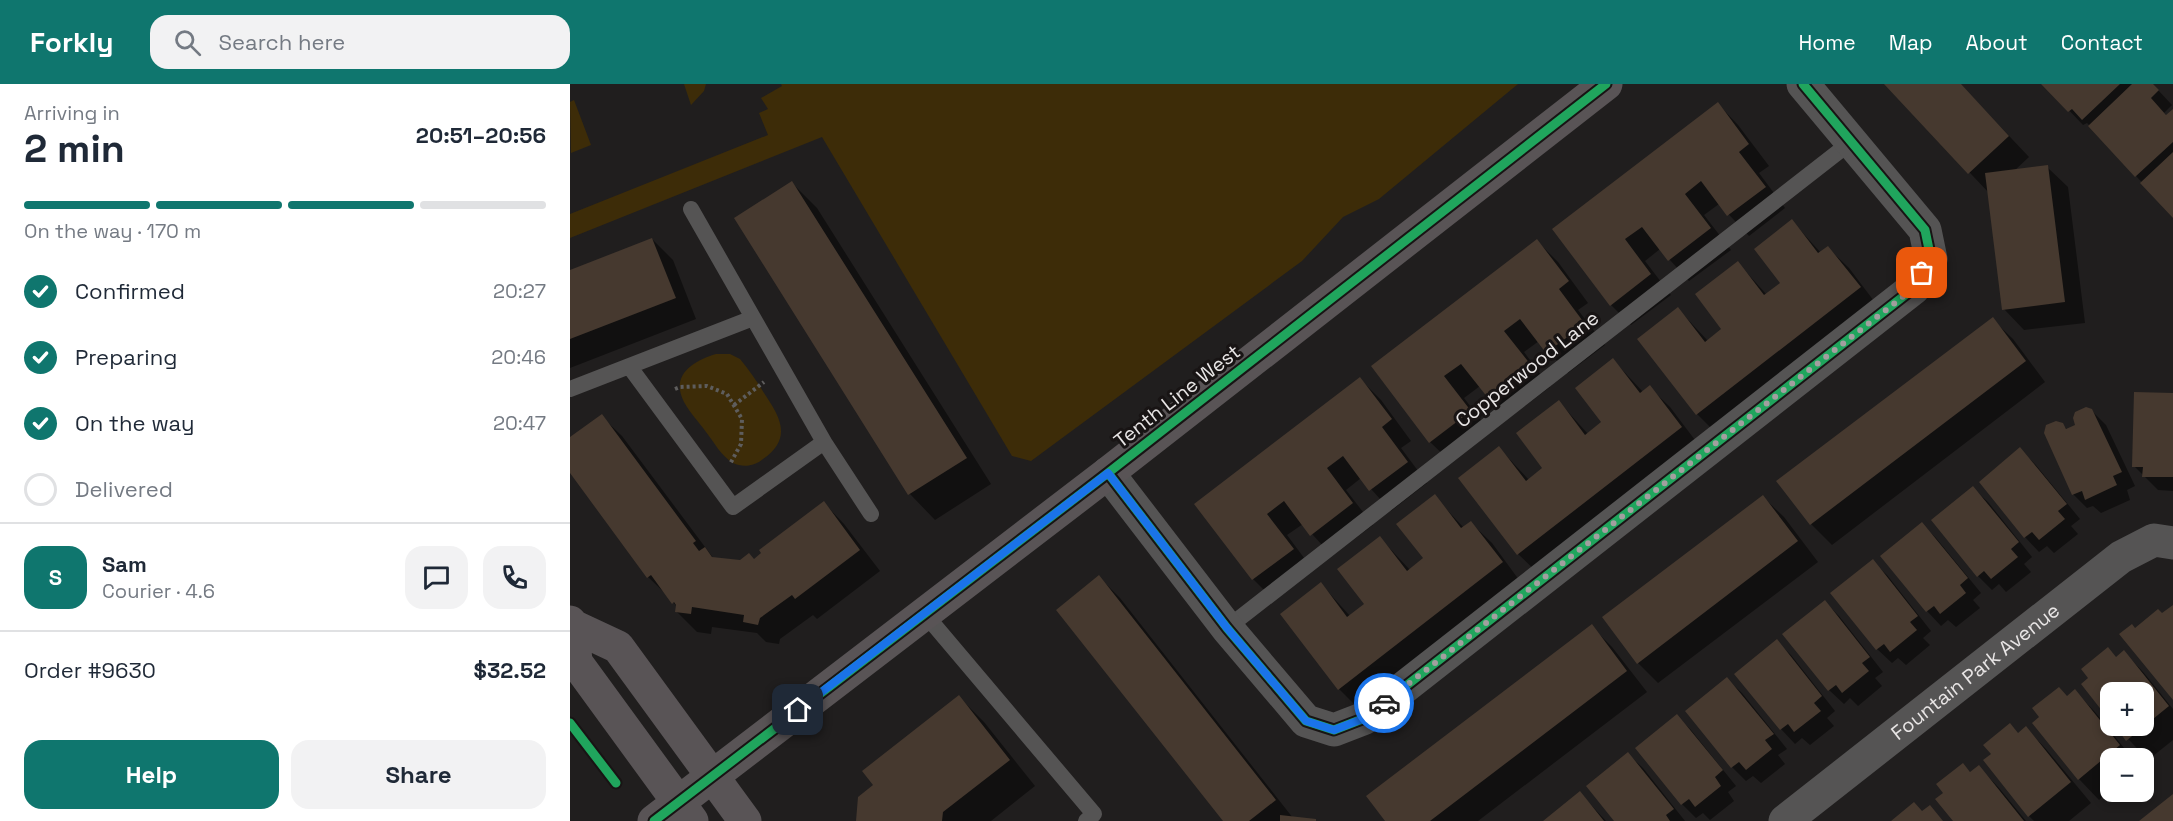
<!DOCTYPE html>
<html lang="en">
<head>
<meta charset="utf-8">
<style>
	:root { --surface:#fff; --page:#f2f2f3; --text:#1f2937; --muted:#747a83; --line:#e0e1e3; --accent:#0f766e }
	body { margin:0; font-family:"Space Grotesk",sans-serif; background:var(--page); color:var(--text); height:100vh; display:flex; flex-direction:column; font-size:22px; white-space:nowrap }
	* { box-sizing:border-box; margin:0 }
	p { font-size:20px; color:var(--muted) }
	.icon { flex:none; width:33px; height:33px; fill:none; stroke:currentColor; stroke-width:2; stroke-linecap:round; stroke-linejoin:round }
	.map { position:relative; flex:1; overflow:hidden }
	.panel { display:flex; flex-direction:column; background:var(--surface); width:570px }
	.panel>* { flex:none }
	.tools { position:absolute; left:1530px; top:598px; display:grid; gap:12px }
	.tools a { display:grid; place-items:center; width:54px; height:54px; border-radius:12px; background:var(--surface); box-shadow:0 3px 9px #0003; font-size:30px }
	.pin { position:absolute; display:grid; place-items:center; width:51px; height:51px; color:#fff; margin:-26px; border-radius:12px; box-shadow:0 3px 9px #0006 }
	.courier { position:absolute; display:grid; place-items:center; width:60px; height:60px; margin:-30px; border:4px solid #1a73e8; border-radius:50%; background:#fff; color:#222; box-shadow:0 2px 8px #0007 }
	.headline em { font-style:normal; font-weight:700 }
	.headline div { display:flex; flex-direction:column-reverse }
	.headline { display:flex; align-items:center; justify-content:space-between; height:102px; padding:0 24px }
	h1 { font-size:39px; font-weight:700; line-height:45px }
	.bar { display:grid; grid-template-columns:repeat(4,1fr); gap:9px 6px; align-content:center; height:72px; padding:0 24px }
	.bar i { height:8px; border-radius:4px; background:var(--line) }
	.bar .selected { background:var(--accent) }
	.bar p { grid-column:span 4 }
	.line { display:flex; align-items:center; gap:15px; padding:0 24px; border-top:2px solid var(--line) }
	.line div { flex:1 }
	.round { display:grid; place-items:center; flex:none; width:63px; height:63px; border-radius:18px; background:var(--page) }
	ol { padding:0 24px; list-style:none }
	li { display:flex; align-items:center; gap:18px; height:66px }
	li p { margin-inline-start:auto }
	li .icon { padding:6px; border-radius:50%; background:var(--accent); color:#fff; stroke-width:4 }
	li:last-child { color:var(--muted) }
	li i { width:33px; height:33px; border:3px solid var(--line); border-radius:50% }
	.action { display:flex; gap:12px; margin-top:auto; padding:12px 24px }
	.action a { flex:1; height:69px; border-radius:18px; background:var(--accent); color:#fff; font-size:24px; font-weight:700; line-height:69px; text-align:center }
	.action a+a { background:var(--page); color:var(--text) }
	header { display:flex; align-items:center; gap:36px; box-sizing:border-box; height:84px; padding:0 30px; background:var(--accent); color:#fff }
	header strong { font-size:28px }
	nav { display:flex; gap:33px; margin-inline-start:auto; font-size:21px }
	.search { width:420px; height:54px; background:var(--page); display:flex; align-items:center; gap:15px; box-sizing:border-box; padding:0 21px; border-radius:18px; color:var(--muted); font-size:22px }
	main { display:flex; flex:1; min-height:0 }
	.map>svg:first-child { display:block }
	.green { fill:#3d2c08 }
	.shadow { fill:#0007 }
	.building { fill:#46392f }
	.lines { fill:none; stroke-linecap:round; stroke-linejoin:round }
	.path { stroke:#5e5d5d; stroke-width:4; stroke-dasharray:3 3; stroke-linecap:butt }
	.lane { stroke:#555454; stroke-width:16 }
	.street { stroke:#555454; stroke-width:33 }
	.secondary { stroke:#595456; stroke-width:33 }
	.cycleway-casing { stroke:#181414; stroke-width:13 }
	.cycleway { stroke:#20a55d; stroke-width:9 }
	.done { stroke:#a29f9f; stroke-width:6; stroke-dasharray:0 10.8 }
	.route { stroke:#1a73e8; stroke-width:8 }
	.labels { text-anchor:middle; stroke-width:6; stroke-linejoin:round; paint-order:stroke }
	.street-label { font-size:20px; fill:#e8e5e5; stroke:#181414 }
</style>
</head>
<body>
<header>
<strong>Forkly</strong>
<div class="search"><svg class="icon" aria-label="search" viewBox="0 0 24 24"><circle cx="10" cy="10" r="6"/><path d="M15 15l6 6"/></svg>Search here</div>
<nav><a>Home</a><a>Map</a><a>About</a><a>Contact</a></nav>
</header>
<main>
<section class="panel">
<div class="headline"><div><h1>2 min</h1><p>Arriving in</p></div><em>20:51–20:56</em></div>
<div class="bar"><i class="selected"></i><i class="selected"></i><i class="selected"></i><i></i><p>On the way · 170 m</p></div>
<ol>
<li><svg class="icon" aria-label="check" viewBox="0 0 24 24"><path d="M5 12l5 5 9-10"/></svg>Confirmed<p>20:27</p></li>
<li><svg class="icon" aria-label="check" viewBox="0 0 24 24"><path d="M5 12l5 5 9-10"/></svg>Preparing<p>20:46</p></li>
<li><svg class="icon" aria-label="check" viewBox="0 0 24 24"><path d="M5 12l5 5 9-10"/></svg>On the way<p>20:47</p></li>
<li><i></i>Delivered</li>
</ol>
<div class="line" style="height:108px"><b class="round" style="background:var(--accent);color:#fff">S</b><div><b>Sam</b><p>Courier · 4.6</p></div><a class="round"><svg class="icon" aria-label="chat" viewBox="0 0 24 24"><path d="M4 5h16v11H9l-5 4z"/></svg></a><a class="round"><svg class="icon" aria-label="phone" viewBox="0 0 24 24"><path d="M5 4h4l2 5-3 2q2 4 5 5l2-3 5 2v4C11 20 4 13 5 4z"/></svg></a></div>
<div class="line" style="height:78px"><div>Order #9630</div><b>$32.52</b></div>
<div class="action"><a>Help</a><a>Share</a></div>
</section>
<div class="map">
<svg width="1603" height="737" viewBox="0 0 1603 737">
	<rect width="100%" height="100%" fill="#201e1e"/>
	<!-- green -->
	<path class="green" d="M114,0H136L134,7L121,21Z
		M211,0H948L809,115L773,133L732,177L461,377L442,372L252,53L0,154V130L198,51L189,29L198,25L191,14L212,2Z
		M4,16L21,61L1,69L0,18Z
		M146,270H160L170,275C179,286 187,297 194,309C210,333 223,354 193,375C185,382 173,384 163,379C151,372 144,358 136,348C129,338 120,329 114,318C100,291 123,277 146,270Z"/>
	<!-- shadow -->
	<path class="shadow" d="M1316,0H1390L1459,73L1444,87L1477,83L1498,103L1515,239L1454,246L1434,225L1419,109Z
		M1474,0H1582L1588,6L1602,21L1594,29L1597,32L1603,27V132L1518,40L1517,39L1513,41Z
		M1148,20L1168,41L1199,82L1189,89L1215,124L1179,152L1149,120L1134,131L1161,166L1119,197L1090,165L1075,177L1101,211L1061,241L1041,221L984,145Z
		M222,99L247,124L421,400L365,436L340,410L166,134Z
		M1222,137L1251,169L1258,164L1279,184L1310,225L1148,351L1127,330L1108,225L1138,257L1153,245L1168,179L1197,211L1212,200Z
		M82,155L103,176L126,235L0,284V187Z
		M967,157L988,178L1018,219L1008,226L1035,261L998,289L969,257L954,268L980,303L939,334L910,302L894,314L920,348L881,378L860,358L803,282Z
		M1422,235L1443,255L1475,298L1262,461L1241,440Z
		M1043,276L1073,308L1079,303L1100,323L1131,364L969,490L948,470L929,364L959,396L975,384L989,318L1018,350L1033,339Z
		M790,295L811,316L841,357L831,364L857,399L821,427L791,394L776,406L803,441L762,472L733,440L717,451L743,486L704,516L683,495L626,420Z
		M1603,310V407L1588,406L1564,382Z
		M1521,326L1536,341L1565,402L1557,406L1560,416L1531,429L1523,422L1517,424L1503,410L1492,341L1498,346L1507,342Z
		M31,332L52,352L144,475L170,478L184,476L254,419L274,440L310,487L247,535L243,531L210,555L209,560L196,558L187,549L142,543L141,550L127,548L107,528V523L100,514L78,493L0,387V355Z
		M1450,366L1465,380L1510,435L1501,442L1508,450L1484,469L1477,462L1469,468L1455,453L1411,398Z
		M1403,404L1418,418L1462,473L1454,480L1461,488L1436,508L1429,500L1422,506L1408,492Z
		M864,412L894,444L901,439L922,459L952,500L790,626L769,605L712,530L751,500L780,532L796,520L810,454L840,486L855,474Z
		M1193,413L1214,433L1248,478L1088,599L1068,579Z
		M1352,440L1366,454L1411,509L1403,516L1410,524L1386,543L1378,536L1371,542L1357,527L1312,472Z
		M1302,477L1317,491L1361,547L1353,554L1360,561L1336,581L1328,574L1322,579L1307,565L1262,510Z
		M529,493L550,514L723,734L746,737H655L488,526Z
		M1255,518L1269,532L1313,588L1305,594L1312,602L1288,622L1280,614L1274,620L1259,606L1214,550Z
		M1021,542L1042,563L1077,608L908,737H817L798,712Z
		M1206,557L1221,571L1265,627L1257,634L1264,642L1240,661L1232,654L1225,660L1211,645L1166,590Z
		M1554,568L1574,589L1603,625V656L1578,676L1546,642H1574V609H1540V635L1513,600Z
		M1157,595L1172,609L1217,665L1208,671L1215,680L1191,699L1183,692L1176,697L1162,683L1118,628Z
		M1505,607L1525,628L1563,675H1540V706L1529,716L1509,695L1497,613Z
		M389,613L414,638L465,702L421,737H287L289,714L305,701Z
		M1107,632L1121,646L1166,702L1158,708L1164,717L1140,736L1133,729L1126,734L1112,720Z
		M1456,644L1476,665L1521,719L1499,737H1464L1459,732L1449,650Z
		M1058,670L1073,684L1115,737H1046L1018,703Z
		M1393,681L1401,689L1409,683L1429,704L1456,737H1385L1368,715L1376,709Z
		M1010,709L1036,737H975Z"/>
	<!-- building -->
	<path class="building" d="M1314,0H1391L1439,52L1398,90Z
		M1471,0H1550L1512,36L1502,25L1498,28Z
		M1562,0H1583L1589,6L1581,14L1596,31L1603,25V58L1565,93L1518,42Z
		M1148,18L1179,60L1169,68L1196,103L1157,132L1131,97L1115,110L1141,144L1098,177L1072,143L1055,155L1081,190L1040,222L982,145Z
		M1603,68V134L1570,99Z
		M1478,81L1495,218L1432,226L1415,89Z
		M222,97L397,374L338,411L164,134Z
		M1222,135L1248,169L1258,162L1291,203L1126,331L1067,255L1108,223L1135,258L1151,245L1125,210L1168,177L1194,211L1210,199L1184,165Z
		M82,154L106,214L0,255V186Z
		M967,155L999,197L989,205L1015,240L976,269L950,235L934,247L961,281L918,314L891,280L874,292L901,327L859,359L801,282Z
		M1423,233L1456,277L1240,441L1206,397Z
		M1043,274L1070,309L1080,301L1112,343L947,471L888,394L929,362L956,397L972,384L946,349L989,316L1015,351L1031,338L1005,304Z
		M790,293L822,335L812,343L838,378L799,407L773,372L757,384L783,419L740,452L714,417L697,430L724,465L682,496L624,420Z
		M1564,308L1603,309V393H1572L1573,383H1562Z
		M1516,323L1522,325L1552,388L1543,392L1547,401L1515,416L1512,407L1502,411L1474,349L1476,341L1486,337L1493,339L1496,345L1505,341L1503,334L1505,328Z
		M32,330L126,457L123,459L129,467L135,463L142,473L170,476L179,469L184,475L191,469L189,466L254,417L290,466L225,515L222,511L190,534L188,541L173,538L174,531L122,523L121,530L105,528L106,521L104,518L102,520L81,491L77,494L0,389V353Z
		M1450,363L1497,420L1488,427L1495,435L1469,456L1462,448L1454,454L1409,398Z
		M1403,402L1449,458L1441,465L1448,473L1421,495L1414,487L1407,493L1361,436Z
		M865,410L891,444L901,437L933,478L768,606L710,530L751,498L777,533L794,520L767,485L810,452L837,487L853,474L826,440Z
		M1193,411L1228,457L1067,580L1032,533Z
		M1352,438L1398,494L1390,501L1396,509L1370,530L1364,522L1356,528L1310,472Z
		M1303,475L1348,532L1340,538L1347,546L1320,568L1314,560L1306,566L1260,509Z
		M529,491L706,716L679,737H653L486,526Z
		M1255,516L1300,573L1292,579L1299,587L1272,609L1266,601L1258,607L1212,550Z
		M1603,521V616L1549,550L1562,540L1565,544L1588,525L1592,529Z
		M1022,540L1057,587L860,737H815L796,712Z
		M1207,555L1252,612L1244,619L1251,627L1224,648L1218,640L1210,646L1164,590Z
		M1538,563L1546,573L1554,566L1599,622L1556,657L1545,642H1574V609H1540V637L1511,600L1518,594L1511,585Z
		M1157,593L1204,650L1195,656L1202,665L1176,686L1169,678L1161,684L1115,627Z
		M1489,603L1497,612L1505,605L1550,661L1508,696L1462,639L1469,633L1462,624Z
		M389,611L440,676L373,728L372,737H286L288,713L303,701L292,687Z
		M1107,630L1153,686L1145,693L1151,702L1125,723L1119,715L1111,721L1065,664Z
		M1440,639L1448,649L1456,642L1501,698L1458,733L1413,676L1421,670L1413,661Z
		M1058,668L1104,725L1096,731L1100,737H1044L1016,702Z
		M1393,679L1400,688L1409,681L1454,737H1383L1365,715L1373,709L1366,700Z
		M1010,707L1034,737H973Z
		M1603,710V737H1569Z
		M1344,718L1352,727L1360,721L1373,737H1321Z
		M710,731L746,735V737H710Z"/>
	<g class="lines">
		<!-- path -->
		<path class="path" d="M105,305L110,303L137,302L157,310L172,335L171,360L160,380
			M164,321L194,298"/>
		<!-- lane -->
		<path class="lane" d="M59,282L163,423L254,358L121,125
			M0,305L183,234
			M254,358L301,430
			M354,529L524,730L516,737
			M657,544L1281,58"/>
		<!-- street -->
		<g class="street">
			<path d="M538,389L657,544L736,637L764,646L795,634L1344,204L1361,175L1355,146L1233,0"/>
			<path id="s1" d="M1215,737L1551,473L1584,456L1603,459"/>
		</g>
		<!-- secondary -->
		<path class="secondary" d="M0,538L3,542L48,563L175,737
			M3,542L6,578L122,737
			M84,737L538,389L1036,0"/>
		<!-- cycleway casing -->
		<g class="cycleway-casing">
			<path id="cycleway" d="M538,389L657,544L736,637L764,646L795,634L1344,204L1361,175L1355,146L1233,0
				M0,639L46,699
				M84,737L538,389L1036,0"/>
		</g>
		<!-- cycleway -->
		<use href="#cycleway" class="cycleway"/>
	</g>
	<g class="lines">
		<!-- done -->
		<path class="done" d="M814,619L1344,204L1352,189"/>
		<!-- route -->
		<path class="route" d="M228,626L538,389L657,544L736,637L764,646L795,634L814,619"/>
	</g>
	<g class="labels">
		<!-- street labels -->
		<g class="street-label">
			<text transform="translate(957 285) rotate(-38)" y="7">Copperwood Lane</text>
			<text transform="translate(607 312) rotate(-38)" y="7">Tenth Line West</text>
			<text dy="7" stroke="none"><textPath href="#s1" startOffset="242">Fountain Park Avenue</textPath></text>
		</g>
	</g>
</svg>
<div class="tools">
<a>+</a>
<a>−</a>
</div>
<div class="pin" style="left:1352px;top:189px;background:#ea580c"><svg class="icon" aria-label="bag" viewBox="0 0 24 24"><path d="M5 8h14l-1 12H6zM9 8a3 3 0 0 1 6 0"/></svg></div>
<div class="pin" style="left:228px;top:626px;background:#1f2937"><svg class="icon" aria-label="home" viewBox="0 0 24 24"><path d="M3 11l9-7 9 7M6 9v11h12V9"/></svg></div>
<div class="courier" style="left:814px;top:619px"><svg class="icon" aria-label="car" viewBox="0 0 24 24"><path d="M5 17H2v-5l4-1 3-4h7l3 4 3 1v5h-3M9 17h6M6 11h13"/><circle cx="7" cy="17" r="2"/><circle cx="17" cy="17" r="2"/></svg></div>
</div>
</main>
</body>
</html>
